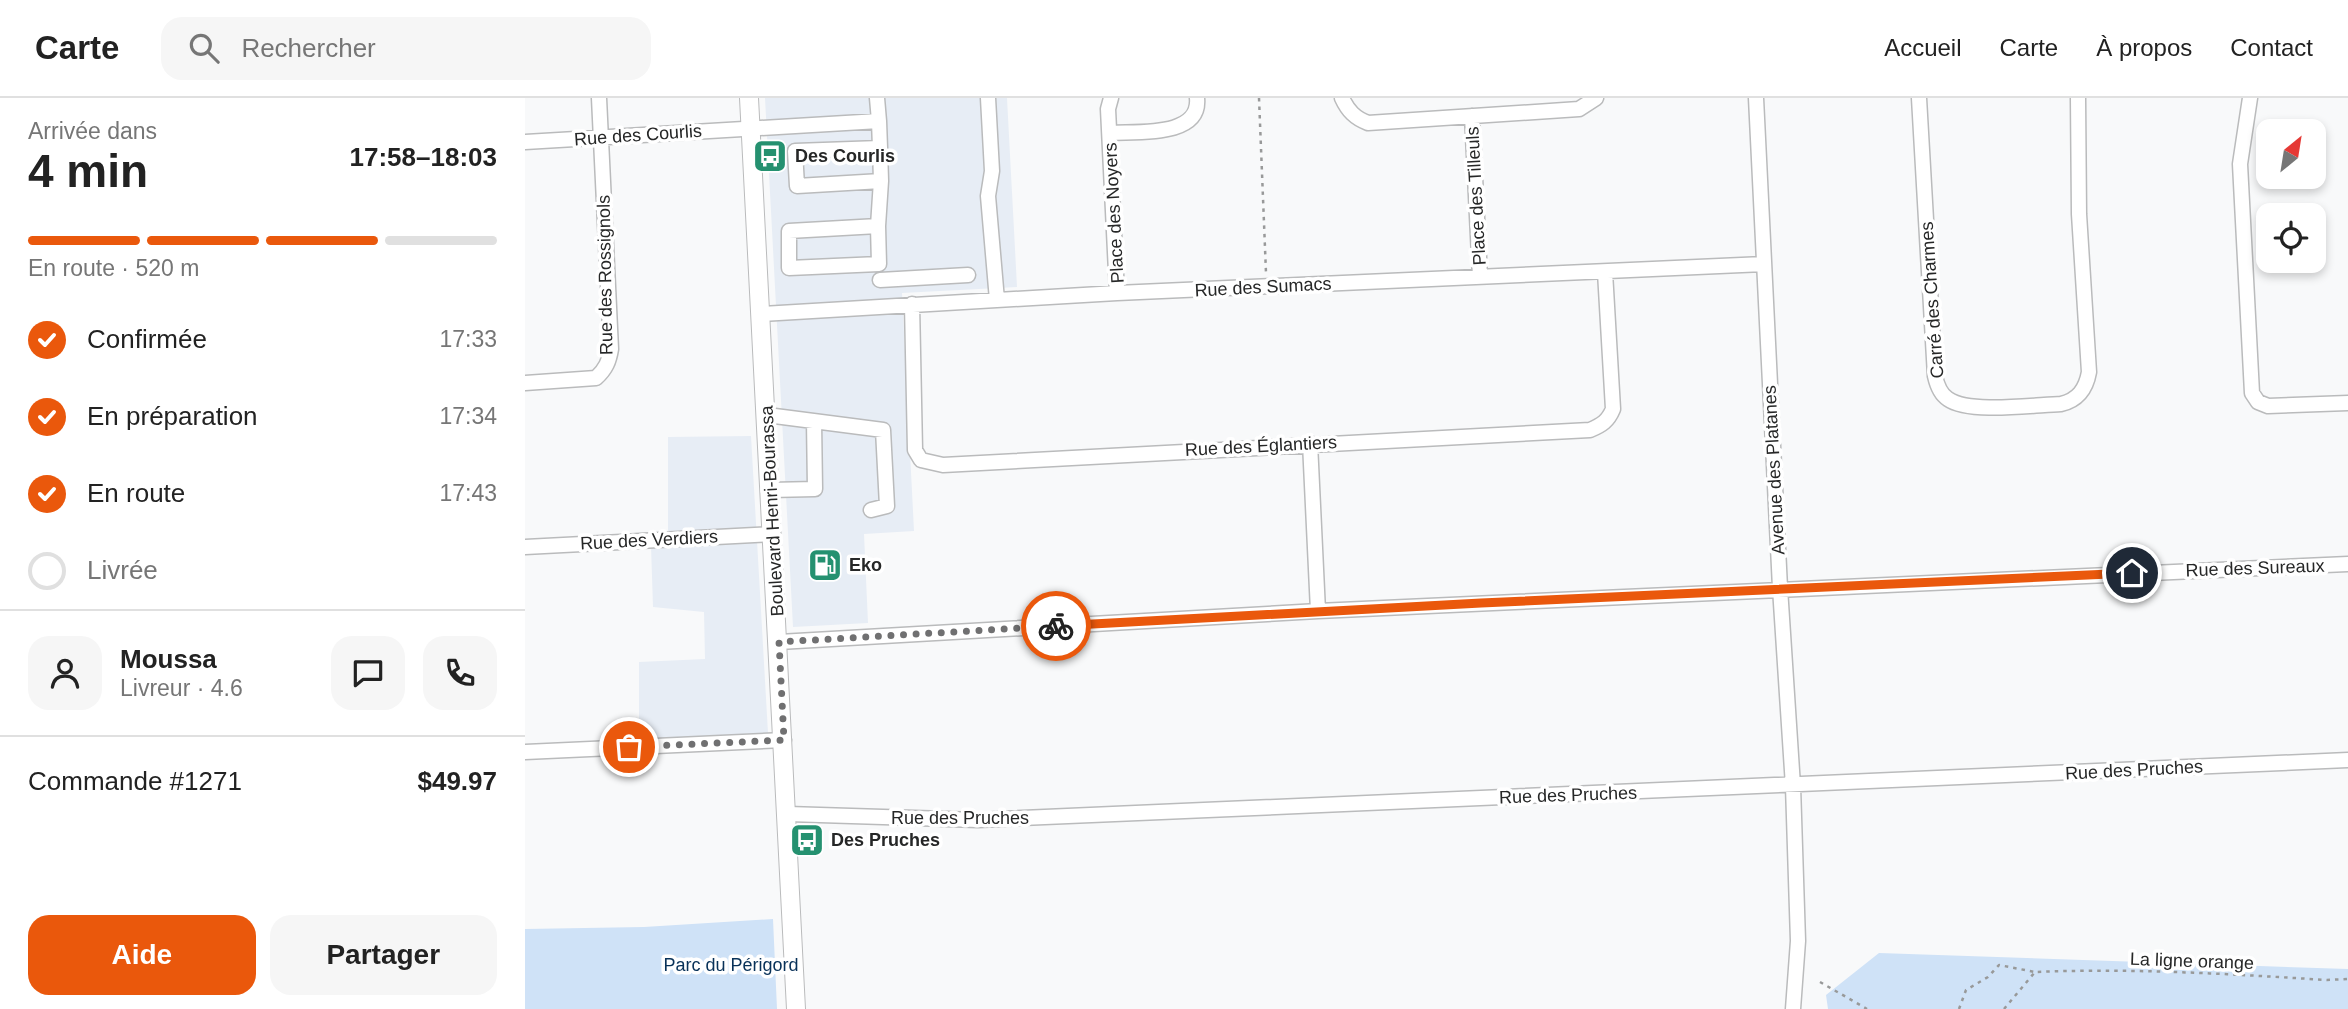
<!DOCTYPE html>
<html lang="fr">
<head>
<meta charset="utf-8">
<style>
	:root { --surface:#fff; --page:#f6f6f6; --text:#222; --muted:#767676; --line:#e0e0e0; --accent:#ea580c }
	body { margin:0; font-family:Arial,sans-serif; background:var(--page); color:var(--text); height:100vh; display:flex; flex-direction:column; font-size:26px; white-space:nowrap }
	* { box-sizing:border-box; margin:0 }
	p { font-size:23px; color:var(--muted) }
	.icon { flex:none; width:38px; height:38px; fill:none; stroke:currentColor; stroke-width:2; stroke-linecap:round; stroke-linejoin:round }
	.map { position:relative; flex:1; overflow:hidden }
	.details { display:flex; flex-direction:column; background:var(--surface); width:525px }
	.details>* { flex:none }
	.needle { width:46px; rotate:30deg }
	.controls { position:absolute; left:1731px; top:21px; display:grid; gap:14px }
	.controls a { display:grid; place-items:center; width:70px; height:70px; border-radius:14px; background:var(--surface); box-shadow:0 4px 10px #0003; font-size:35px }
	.pin { position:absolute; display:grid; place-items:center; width:60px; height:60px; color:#fff; margin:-30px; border:4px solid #fff; border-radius:50%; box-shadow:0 2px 7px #0007 }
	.courier { position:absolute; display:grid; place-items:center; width:70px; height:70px; margin:-35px; border:5px solid #ea580c; border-radius:50%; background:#fff; color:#222; box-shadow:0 2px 9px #0007 }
	.summary em { font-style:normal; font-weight:700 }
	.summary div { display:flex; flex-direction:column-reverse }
	.summary { display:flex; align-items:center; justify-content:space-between; height:119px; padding:0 28px }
	h1 { font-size:46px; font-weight:700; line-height:52px }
	.bar { display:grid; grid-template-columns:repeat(4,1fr); gap:10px 7px; align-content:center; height:84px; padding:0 28px }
	.bar i { height:9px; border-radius:5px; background:var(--line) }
	.bar .active { background:var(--accent) }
	.bar p { grid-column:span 4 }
	.line { display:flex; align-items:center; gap:18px; padding:0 28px; border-top:2px solid var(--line) }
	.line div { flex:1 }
	.round { display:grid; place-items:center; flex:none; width:74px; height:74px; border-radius:21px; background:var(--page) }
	ol { padding:0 28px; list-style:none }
	li { display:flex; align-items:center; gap:21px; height:77px }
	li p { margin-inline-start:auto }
	li .icon { padding:7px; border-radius:50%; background:var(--accent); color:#fff; stroke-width:4 }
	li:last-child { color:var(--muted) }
	li i { width:38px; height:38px; border:4px solid var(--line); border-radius:50% }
	.action { display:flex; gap:14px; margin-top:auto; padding:14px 28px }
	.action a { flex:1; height:80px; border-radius:21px; background:var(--accent); color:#fff; font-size:28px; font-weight:700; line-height:80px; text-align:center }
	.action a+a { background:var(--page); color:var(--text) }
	header { display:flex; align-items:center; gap:42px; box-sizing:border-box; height:98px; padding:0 35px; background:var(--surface); border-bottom:2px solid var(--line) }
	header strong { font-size:33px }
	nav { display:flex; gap:38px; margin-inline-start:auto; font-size:24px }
	.search { width:490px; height:63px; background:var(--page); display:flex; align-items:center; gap:18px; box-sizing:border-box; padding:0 24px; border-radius:21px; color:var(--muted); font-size:26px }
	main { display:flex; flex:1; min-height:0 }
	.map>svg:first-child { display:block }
	.built { fill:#e7edf5 }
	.green { fill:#cfe2f7 }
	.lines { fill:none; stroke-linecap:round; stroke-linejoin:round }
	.minor-casing { stroke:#babbbc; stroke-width:17 }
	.major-casing { stroke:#babbbc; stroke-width:20 }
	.path { stroke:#989999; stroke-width:2.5; stroke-dasharray:3.5 5; stroke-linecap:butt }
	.minor { stroke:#fff; stroke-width:14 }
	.major { stroke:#fff; stroke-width:18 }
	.done { stroke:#707071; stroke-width:7; stroke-dasharray:0 12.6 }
	.route { stroke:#ea580c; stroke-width:9 }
	.labels { text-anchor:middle; stroke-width:7; stroke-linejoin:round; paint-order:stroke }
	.street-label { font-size:18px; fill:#262727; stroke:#fff }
	.poi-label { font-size:18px; font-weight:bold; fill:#262727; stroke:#fff; text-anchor:start }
	.park-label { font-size:18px; fill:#083158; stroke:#fff }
</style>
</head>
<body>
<header>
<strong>Carte</strong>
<div class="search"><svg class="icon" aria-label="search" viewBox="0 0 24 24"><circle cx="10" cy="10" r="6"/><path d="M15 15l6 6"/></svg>Rechercher</div>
<nav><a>Accueil</a><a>Carte</a><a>À propos</a><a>Contact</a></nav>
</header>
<main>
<section class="details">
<div class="summary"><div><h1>4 min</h1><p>Arrivée dans</p></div><em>17:58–18:03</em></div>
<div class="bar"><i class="active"></i><i class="active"></i><i class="active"></i><i></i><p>En route · 520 m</p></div>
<ol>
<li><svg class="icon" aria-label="check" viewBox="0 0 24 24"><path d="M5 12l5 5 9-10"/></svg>Confirmée<p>17:33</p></li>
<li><svg class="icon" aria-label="check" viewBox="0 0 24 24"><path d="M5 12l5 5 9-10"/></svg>En préparation<p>17:34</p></li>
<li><svg class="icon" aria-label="check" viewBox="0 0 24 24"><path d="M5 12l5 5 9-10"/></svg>En route<p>17:43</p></li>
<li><i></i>Livrée</li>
</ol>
<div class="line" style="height:126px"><a class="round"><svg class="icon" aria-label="person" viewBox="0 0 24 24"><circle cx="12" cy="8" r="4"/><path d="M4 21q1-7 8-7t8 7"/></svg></a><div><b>Moussa</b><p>Livreur · 4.6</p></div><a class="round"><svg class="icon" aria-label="chat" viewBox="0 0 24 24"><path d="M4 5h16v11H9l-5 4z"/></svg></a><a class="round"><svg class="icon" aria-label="phone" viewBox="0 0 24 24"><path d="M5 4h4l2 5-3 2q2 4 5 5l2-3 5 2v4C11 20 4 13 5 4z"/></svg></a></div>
<div class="line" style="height:91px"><div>Commande #1271</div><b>$49.97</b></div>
<div class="action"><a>Aide</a><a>Partager</a></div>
</section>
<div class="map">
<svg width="1823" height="911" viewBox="0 0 1823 911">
	<rect width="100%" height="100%" fill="#f8f9fa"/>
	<!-- built -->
	<path class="built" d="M240,0H482L492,189L377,195L389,433L339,436L343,525L268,529Z
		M226,338L243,635L114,641V564L180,561L179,514L128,509L126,448L143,447V339Z"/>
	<!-- green -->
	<path class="green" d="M248,821L252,911H0V831L119,829Z
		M1354,855L1823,871V911H1303L1301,897Z"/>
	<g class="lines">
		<!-- minor casing -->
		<g class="minor-casing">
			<path id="minor" d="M352,0L354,23
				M463,0L467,73L463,98L472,202
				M586,0L583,11L592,195
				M817,0C823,13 830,20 843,25L1054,11L1071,0
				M1231,0L1255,490L1268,688L1273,843L1268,911
				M1394,0L1410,278C1412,287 1415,296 1423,301C1444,316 1509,307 1536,306C1553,302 1561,291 1564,274L1554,116L1553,0
				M1725,0L1715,66L1727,295L1733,304L1743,308L1823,305
				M947,18L955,179
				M585,35C611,33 676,40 672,0
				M0,44L354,23L355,50L270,53L272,88L356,83L353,128L264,133V170L354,166L353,128
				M355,50L356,83
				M355,182L443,177
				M387,206L390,352L396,362L418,367L1065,332C1077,327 1083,323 1088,311L1080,174
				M236,216L592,195L1239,166
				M0,285L71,280C81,271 84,263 86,251L74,0
				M242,317L358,332L362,408L346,412
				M785,345L793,513
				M245,392L290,391L289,323
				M0,449L248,436
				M254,544L793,513L1823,466
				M0,654L259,642
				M263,716L453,722L1823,662"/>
		</g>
		<!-- major casing -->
		<g class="major-casing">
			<path id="major" d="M224,0L271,911"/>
		</g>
		<!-- path -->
		<path class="path" d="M734,0L741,175
			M1295,884L1342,911
			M1434,911L1441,892L1463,879L1474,867L1510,874
			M1479,911L1510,874C1608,870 1705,876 1802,882L1823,881"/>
		<!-- minor -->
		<use href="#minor" class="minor"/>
		<!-- major -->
		<use href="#major" class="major"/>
	</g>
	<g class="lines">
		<!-- done -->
		<path class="done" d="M104,649L259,642L254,544L531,528"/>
		<!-- route -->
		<path class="route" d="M531,528L956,505L1607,475"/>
	</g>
	<!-- icons -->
	<defs>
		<g id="bus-square" transform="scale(1.75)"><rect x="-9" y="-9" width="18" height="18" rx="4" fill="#259170" stroke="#fff"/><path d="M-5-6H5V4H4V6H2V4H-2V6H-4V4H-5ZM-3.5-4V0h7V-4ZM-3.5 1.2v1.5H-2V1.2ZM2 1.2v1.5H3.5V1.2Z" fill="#fff"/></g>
		<g id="fuel-square" transform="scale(1.75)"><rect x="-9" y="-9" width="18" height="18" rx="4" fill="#259170" stroke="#fff"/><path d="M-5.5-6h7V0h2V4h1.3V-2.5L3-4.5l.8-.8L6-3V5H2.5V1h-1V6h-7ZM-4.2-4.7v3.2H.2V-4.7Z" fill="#fff"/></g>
	</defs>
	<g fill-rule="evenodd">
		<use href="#bus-square" x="245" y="58"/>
		<use href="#fuel-square" x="300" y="467"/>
		<use href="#bus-square" x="282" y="742"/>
	</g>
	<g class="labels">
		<!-- street labels -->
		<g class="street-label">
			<text transform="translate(113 37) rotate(-4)" y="6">Rue des Courlis</text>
			<text transform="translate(951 98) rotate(-93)" y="6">Place des Tilleuls</text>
			<text transform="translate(589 115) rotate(-93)" y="6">Place des Noyers</text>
			<text transform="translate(80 177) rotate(-91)" y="6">Rue des Rossignols</text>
			<text transform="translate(738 189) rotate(-3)" y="6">Rue des Sumacs</text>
			<text transform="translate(1407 202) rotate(-94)" y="6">Carré des Charmes</text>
			<text transform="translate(736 348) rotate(-3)" y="6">Rue des Églantiers</text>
			<text transform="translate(1249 372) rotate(-93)" y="6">Avenue des Platanes</text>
			<text transform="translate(247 413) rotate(-93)" y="6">Boulevard Henri-Bourassa</text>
			<text transform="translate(124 442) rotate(-3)" y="6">Rue des Verdiers</text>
			<text transform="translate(1730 470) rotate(-2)" y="6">Rue des Sureaux</text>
			<text transform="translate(1609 672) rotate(-3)" y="6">Rue des Pruches</text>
			<text transform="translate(1043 697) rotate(-2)" y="6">Rue des Pruches</text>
			<text x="435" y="726">Rue des Pruches</text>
			<text transform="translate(1667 863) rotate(2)" y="6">La ligne orange</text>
		</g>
		<!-- poi labels -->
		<g class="poi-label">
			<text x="270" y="64">Des Courlis</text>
			<text x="324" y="473">Eko</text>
			<text x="306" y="748">Des Pruches</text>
		</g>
		<!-- park labels -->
		<g class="park-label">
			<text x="206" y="873">Parc du Périgord</text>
		</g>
	</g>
</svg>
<div class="controls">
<a><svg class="needle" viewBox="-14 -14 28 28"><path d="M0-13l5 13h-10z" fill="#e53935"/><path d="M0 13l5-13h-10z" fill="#767676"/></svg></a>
<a><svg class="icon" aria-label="locate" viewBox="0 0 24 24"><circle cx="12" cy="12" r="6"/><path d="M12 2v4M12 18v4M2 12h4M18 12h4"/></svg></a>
</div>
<div class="pin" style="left:104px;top:649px;background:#ea580c"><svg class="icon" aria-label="bag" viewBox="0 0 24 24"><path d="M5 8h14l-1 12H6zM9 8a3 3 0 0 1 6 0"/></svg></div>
<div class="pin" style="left:1607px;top:475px;background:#1f2937"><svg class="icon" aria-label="home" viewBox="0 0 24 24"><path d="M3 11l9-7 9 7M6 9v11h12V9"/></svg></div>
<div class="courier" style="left:531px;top:528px"><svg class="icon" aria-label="bike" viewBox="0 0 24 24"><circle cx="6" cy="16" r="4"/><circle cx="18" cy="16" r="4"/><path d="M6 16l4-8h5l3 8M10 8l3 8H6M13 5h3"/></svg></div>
</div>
</main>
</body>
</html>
